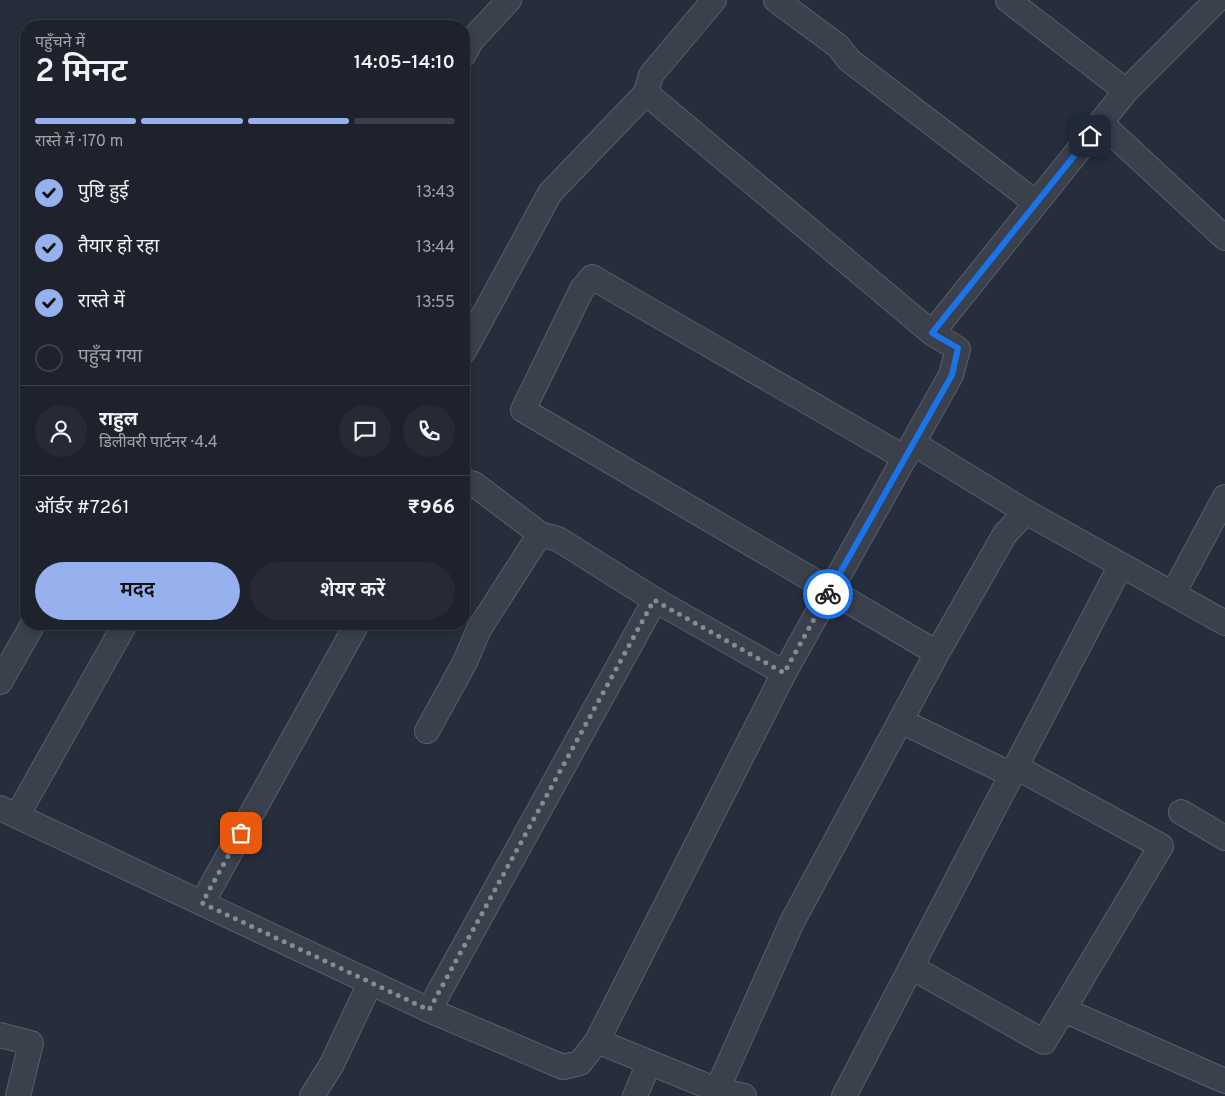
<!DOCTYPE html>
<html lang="hi">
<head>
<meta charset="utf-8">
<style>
	:root { --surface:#1d222c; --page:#252a34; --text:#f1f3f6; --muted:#a0a4a9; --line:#3b3f48; --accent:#96b1ed }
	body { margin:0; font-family:Overpass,"Noto Sans Devanagari",sans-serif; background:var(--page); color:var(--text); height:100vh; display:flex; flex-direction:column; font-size:19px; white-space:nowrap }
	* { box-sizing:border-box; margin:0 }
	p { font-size:16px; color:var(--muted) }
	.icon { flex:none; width:28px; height:28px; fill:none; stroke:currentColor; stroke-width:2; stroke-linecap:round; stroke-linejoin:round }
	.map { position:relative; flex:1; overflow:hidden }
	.details { position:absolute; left:20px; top:20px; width:450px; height:610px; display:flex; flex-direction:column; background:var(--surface); border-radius:20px; box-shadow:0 2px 8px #0003,0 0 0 1px var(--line) }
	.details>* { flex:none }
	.pin { position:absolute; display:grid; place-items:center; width:42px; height:42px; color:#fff; margin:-21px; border-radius:10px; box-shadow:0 2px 8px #0006 }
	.courier { position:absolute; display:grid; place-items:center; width:50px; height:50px; margin:-25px; border:4px solid #1a73e8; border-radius:50%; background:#fff; color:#222; box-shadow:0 1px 6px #0007 }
	.overview em { font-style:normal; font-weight:600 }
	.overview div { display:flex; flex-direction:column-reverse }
	.overview { display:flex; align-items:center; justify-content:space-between; height:85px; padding:0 15px }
	h1 { font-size:32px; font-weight:600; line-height:38px }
	.bar { display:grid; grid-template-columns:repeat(4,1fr); gap:8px 5px; align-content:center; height:60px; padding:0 15px }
	.bar i { height:6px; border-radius:4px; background:var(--line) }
	.bar .selected { background:var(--accent) }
	.bar p { grid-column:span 4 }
	.line { display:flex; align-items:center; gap:12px; padding:0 15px; border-top:1px solid var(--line) }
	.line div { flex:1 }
	.round { display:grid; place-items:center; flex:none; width:52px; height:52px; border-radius:26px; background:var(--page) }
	ol { padding:0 15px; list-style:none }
	li { display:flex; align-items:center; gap:15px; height:55px }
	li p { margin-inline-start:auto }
	li .icon { padding:5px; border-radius:50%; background:var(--accent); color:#111; stroke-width:4 }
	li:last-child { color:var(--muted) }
	li i { width:28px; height:28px; border:2px solid var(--line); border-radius:50% }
	.button { display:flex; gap:10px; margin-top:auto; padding:10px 15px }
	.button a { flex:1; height:58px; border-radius:30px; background:var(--accent); color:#111; font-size:20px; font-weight:600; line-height:58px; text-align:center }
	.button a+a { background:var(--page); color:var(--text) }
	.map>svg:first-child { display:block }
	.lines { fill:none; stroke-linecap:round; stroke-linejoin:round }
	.minor-casing { stroke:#585e6a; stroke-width:26 }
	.minor { stroke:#3a404c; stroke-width:24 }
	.done { stroke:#848a96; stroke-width:5; stroke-dasharray:0 9 }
	.route { stroke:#1a73e8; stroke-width:6 }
</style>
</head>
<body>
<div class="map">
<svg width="1225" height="1096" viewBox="0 0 1225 1096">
	<rect width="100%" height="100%" fill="#272e3b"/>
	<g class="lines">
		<!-- minor casing -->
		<g class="minor-casing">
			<path id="minor" d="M776,0L838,46L849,60L1036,203
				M464,54L471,41L509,0
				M1126,91L1217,0
				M646,93L932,333
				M1101,123L1225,238
				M464,351L550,193L646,93L651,75L714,0
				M913,443L1026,512L1225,623
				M905,458L592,277L582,289L523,410L937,653
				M464,481L474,484L540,534L558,539L655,600L784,673
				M1173,594L1225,497
				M0,682L33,624
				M901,721L1012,775
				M427,731L465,662L479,629L540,534
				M0,808L429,1010L563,1067L580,1063L597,1041L784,673L951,375L958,349L932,333L1126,91L1008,0
				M1181,812L1225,838
				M17,816L125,624
				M202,903L357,624
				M911,967L1044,1042L1161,846L1016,767
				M429,1010L655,600
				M1064,1010L1225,1081
				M0,1035L31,1043L18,1096
				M597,1041L717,1090L744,1096
				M717,1090L792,922L937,653L1005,534L1026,512
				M312,1096L332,1064L370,983
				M635,1096L649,1063
				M844,1096L1121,565"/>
		</g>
		<!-- minor -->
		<use href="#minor" class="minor"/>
	</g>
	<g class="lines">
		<!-- done -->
		<path class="done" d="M241,833L202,903L429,1010L654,600L784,673L828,594"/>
		<!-- route -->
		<path class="route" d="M828,594L952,375L958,348L932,333L1090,136"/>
	</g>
</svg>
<div class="pin" style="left:241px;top:833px;background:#ea580c"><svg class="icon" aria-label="bag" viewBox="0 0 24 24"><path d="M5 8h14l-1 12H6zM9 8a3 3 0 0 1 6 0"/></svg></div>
<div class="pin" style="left:1090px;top:136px;background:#1f2937"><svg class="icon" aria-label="home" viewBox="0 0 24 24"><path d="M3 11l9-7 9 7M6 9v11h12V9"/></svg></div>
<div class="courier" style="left:828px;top:594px"><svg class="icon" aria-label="bike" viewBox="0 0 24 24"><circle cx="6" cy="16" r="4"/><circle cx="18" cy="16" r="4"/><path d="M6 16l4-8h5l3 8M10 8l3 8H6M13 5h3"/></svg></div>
<section class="details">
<div class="overview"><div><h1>2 मिनट</h1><p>पहुँचने में</p></div><em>14:05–14:10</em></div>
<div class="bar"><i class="selected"></i><i class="selected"></i><i class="selected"></i><i></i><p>रास्ते में · 170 m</p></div>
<ol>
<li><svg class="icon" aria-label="check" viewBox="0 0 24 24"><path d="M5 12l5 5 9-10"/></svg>पुष्टि हुई<p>13:43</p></li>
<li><svg class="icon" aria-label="check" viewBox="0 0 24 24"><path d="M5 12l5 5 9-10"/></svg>तैयार हो रहा<p>13:44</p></li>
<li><svg class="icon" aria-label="check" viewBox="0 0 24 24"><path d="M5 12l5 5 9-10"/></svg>रास्ते में<p>13:55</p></li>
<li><i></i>पहुँच गया</li>
</ol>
<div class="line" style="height:90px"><a class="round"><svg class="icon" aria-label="person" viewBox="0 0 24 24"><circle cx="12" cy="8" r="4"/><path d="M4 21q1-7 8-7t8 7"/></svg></a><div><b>राहुल</b><p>डिलीवरी पार्टनर · 4.4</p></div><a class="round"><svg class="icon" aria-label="chat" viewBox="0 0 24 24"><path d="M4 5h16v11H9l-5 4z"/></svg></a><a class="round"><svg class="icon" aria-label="phone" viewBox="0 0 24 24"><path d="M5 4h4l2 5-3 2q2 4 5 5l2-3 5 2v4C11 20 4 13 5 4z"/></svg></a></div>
<div class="line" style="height:65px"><div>ऑर्डर #7261</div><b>₹966</b></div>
<div class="button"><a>मदद</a><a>शेयर करें</a></div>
</section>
</div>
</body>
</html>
